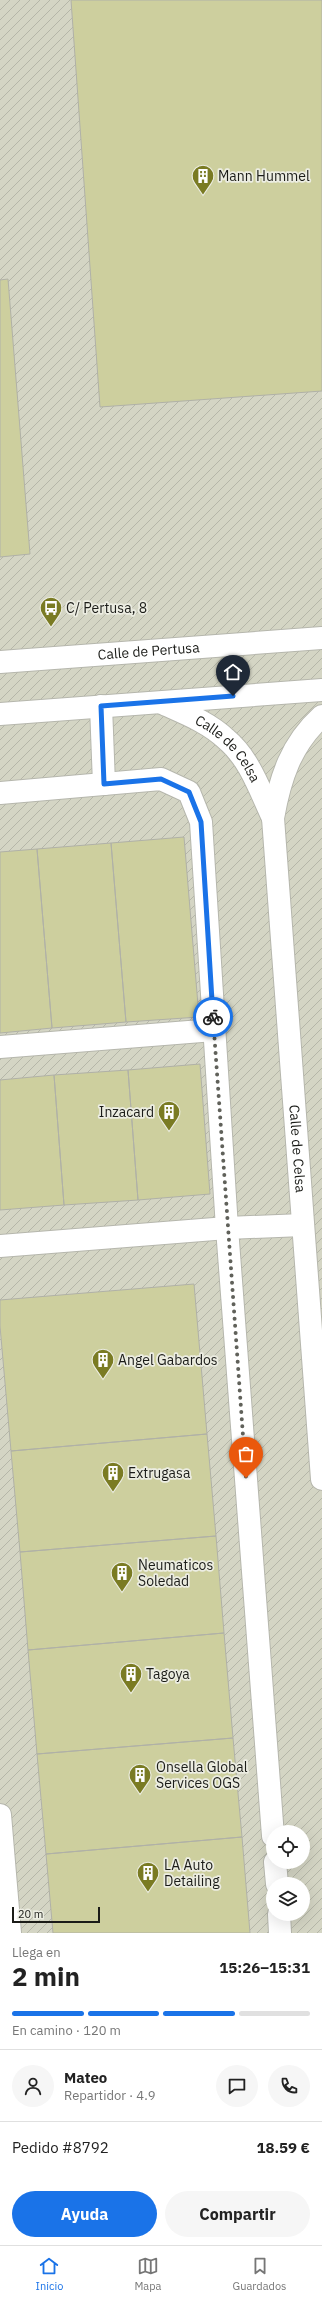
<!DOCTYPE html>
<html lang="es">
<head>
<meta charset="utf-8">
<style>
	:root { --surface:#fff; --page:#f6f6f6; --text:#222; --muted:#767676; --line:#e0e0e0; --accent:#1a73e8 }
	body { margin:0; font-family:"IBM Plex Sans",sans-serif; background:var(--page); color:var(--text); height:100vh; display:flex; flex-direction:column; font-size:15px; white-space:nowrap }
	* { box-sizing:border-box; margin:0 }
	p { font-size:13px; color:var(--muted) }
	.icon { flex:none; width:22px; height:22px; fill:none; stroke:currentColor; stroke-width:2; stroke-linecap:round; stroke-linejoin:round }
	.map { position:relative; height:1933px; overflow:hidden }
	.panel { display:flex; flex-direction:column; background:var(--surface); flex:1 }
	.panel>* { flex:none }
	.buttons { position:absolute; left:266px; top:1825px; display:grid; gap:8px }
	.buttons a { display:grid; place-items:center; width:44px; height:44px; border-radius:50%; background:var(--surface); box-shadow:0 4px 16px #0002; font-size:20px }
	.scale { position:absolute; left:12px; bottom:10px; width:88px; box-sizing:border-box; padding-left:4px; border:2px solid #1b1c18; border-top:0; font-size:11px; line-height:14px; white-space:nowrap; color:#1b1c18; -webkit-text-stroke:3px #ecede2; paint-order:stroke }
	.pin { position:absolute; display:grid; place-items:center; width:34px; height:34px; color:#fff; margin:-41px -17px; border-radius:50% 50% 50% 0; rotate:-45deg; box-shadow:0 0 4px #0007 }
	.pin .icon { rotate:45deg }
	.courier { position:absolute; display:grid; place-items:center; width:40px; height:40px; margin:-20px; border:3px solid #1a73e8; border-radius:50%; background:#fff; color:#222; box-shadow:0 1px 5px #0007 }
	.headline em { font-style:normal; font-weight:800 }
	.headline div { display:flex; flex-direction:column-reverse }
	.headline { display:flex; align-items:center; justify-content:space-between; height:68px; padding:0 12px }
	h1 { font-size:26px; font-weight:800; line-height:30px }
	.bar { display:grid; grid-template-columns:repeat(4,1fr); gap:6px 4px; align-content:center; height:48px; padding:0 12px }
	.bar i { height:5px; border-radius:3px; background:var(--line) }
	.bar .active { background:var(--accent) }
	.bar p { grid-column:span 4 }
	.line { display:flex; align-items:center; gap:10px; padding:0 12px; border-top:1px solid var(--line) }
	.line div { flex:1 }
	.round { display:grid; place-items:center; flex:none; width:42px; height:42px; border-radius:21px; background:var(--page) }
	.button { display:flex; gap:8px; margin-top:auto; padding:8px 12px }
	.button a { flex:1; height:46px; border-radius:24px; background:var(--accent); color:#fff; font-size:16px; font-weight:800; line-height:46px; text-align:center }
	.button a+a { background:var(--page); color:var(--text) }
	.menu { display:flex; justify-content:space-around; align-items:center; height:56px; border-top:1px solid var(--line); background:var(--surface); font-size:11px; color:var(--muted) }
	.menu a { display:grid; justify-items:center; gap:2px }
	.menu .active { color:var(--accent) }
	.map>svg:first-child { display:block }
	.industrial { fill:url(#industrial-furrows); fill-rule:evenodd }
	.building { fill:#cdcf9e; stroke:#b0b1a7 }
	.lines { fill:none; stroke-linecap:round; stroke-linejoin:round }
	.street-casing { stroke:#b6b7ad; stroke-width:24 }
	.street { stroke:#fff; stroke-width:22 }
	.done { stroke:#60615a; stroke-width:4; stroke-dasharray:0 7.2 }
	.route { stroke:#1a73e8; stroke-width:5 }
	.labels { text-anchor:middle; stroke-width:3.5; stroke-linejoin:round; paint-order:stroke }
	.poi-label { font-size:14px; fill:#1b1c18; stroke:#ecede2; text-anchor:start }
	.street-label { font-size:14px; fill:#1b1c18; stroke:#ecede2 }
</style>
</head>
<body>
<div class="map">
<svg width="322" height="1933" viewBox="0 0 322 1933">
	<defs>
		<pattern id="industrial-furrows" width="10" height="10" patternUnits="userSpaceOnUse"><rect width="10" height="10" fill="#d4d5c4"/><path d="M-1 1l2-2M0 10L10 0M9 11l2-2" fill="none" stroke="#b5b6a8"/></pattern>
	</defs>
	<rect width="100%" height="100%" fill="#dfe0d5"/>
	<!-- industrial -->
	<path class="industrial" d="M0,0H322V1933H0ZM273,1832H303V1862H273ZM273,1884H303V1914H273Z"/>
	<!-- building -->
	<path class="building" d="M71,0H322V391L100,407Z
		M8,279L30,554L0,557V280Z
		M184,837L199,1017L126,1022L111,843Z
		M111,843L126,1022L52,1028L37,849Z
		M37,849L52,1028L0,1033V852Z
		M200,1064L210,1194L138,1200L128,1070Z
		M128,1070L138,1200L64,1205L54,1075Z
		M54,1075L64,1205L0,1210V1080Z
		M194,1284L207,1434L11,1451L0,1326V1300Z
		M207,1434L216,1536L20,1552L11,1451Z
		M216,1536L224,1633L28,1650L20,1552Z
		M224,1633L233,1738L37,1754L28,1650Z
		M233,1738L242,1837L46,1854L37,1754Z
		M242,1837L250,1933H53L46,1854Z"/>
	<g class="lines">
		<!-- street casing -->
		<g class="street-casing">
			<g id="street">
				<path id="s1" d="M0,662L322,638"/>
				<path id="s2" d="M162,703C184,713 208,722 226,739C250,759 260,791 273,818"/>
				<path d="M101,706L104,784"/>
				<path d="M0,714L322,690"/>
				<path id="s3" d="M322,716C291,744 280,778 273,818L322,1479"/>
				<path d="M0,793L161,779L189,792L201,822L227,1228L273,1836"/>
				<path d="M0,1047L214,1030"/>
				<path d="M0,1246L227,1228L303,1225"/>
				<path d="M0,1815L10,1933"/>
				<path d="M275,1862L277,1884"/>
				<path d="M279,1914L280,1933"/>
			</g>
		</g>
		<!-- street -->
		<use href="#street" class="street"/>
	</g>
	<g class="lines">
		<!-- done -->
		<path class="done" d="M213,1017L246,1478"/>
		<!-- route -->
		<path class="route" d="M213,1017L201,822L189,792L161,779L104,784L101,706L233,696"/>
	</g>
	<!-- icons -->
	<defs>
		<g id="building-pin" transform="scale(1.15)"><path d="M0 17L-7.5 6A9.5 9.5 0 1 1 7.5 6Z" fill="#7a7b23" stroke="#ecede2"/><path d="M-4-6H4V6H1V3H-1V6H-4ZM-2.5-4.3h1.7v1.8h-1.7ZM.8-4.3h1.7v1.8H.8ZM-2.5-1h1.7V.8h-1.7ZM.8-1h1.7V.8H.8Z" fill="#fff"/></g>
		<g id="bus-pin" transform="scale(1.15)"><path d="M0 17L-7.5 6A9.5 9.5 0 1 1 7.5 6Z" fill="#7a7b23" stroke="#ecede2"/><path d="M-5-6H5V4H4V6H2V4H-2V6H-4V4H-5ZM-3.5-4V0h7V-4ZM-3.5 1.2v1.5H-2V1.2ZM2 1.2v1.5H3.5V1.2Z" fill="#fff"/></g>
	</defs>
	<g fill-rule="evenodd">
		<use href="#building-pin" x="203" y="176"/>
		<use href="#bus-pin" x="51" y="608"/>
		<use href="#building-pin" x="169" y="1112"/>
		<use href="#building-pin" x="103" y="1360"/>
		<use href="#building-pin" x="113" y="1473"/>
		<use href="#building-pin" x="122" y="1573"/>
		<use href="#building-pin" x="131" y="1674"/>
		<use href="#building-pin" x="140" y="1775"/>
		<use href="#building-pin" x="148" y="1873"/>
	</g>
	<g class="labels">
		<!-- poi labels -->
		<g class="poi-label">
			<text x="218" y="181">Mann Hummel</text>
			<text x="66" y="613">C/ Pertusa, 8</text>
			<text x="154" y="1117" text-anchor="end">Inzacard</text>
			<text x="118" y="1365">Angel Gabardos</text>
			<text x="128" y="1478">Extrugasa</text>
			<text x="138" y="1570">Neumaticos<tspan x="138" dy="16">Soledad</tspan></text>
			<text x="146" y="1679">Tagoya</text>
			<text x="156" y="1772">Onsella Global<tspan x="156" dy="16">Services OGS</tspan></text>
			<text x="164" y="1870">LA Auto<tspan x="164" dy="16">Detailing</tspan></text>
		</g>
		<!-- street labels -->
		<g class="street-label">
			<text dy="5" stroke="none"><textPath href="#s1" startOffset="149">Calle de Pertusa</textPath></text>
			<text dy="5" stroke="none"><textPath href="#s2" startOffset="82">Calle de Celsa</textPath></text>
			<text dy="5" stroke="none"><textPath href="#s3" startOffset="447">Calle de Celsa</textPath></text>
		</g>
	</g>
</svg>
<div class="buttons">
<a><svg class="icon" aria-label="locate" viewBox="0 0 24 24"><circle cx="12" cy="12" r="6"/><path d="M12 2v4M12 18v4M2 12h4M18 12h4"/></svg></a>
<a><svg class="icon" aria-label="layers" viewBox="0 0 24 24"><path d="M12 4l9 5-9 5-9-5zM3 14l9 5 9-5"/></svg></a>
</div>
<div class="scale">20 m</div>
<div class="pin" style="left:246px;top:1478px;background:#ea580c"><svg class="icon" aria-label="bag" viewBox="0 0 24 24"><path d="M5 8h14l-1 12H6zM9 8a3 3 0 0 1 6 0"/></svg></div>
<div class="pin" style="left:233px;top:696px;background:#1f2937"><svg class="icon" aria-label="home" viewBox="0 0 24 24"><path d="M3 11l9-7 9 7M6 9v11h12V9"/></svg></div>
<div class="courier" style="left:213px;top:1017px"><svg class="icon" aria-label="bike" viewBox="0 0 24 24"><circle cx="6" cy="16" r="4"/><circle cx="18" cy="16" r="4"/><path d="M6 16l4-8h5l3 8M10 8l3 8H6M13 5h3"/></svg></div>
</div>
<section class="panel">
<div class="headline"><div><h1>2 min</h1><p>Llega en</p></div><em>15:26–15:31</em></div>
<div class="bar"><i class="active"></i><i class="active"></i><i class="active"></i><i></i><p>En camino · 120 m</p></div>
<div class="line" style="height:72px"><a class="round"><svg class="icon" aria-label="person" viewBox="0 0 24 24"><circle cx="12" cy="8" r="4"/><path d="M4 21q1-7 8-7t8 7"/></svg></a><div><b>Mateo</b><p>Repartidor · 4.9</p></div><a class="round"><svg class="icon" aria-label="chat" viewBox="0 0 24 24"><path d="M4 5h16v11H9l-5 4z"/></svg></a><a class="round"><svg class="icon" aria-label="phone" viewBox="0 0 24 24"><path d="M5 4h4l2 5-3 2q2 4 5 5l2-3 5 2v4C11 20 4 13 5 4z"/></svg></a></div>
<div class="line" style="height:52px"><div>Pedido #8792</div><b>18.59 €</b></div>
<div class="button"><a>Ayuda</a><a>Compartir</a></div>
</section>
<nav class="menu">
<a class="active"><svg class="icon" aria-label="home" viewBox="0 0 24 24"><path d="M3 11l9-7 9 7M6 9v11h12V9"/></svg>Inicio</a>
<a><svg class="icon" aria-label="map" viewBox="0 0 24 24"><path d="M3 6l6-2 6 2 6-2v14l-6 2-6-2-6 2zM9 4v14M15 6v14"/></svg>Mapa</a>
<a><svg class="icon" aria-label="saved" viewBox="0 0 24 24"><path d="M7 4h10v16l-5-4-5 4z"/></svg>Guardados</a>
</nav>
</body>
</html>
